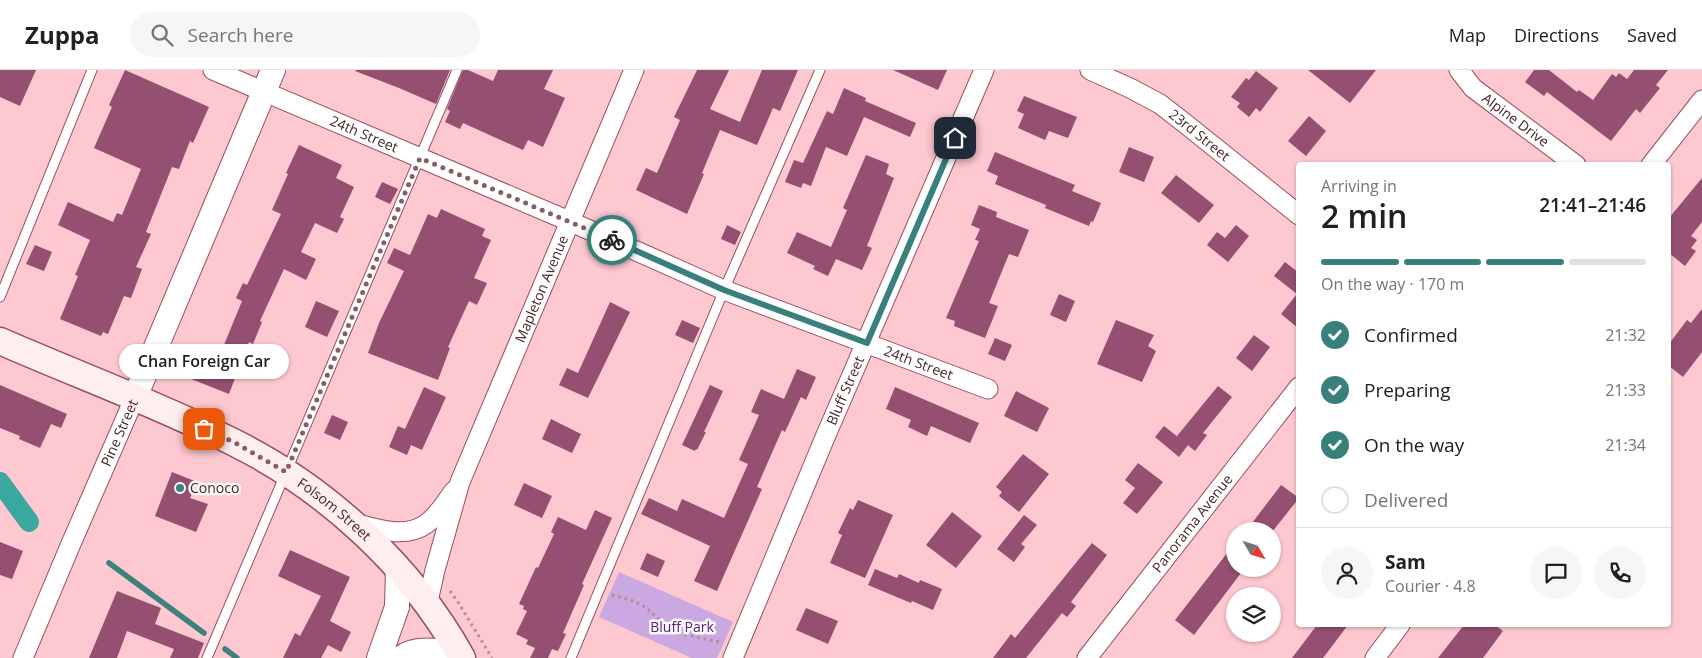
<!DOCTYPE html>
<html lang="en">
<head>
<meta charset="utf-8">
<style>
	:root { --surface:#fff; --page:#f6f6f6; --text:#202124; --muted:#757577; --line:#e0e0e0; --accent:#38807c }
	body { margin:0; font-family:"Open Sans",sans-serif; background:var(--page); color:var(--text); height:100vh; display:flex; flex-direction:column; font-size:19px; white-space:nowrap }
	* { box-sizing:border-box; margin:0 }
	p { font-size:16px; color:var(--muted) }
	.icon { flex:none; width:28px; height:28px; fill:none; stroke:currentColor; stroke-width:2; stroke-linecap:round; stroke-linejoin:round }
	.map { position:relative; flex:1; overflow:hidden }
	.side { position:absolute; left:1296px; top:92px; width:375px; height:465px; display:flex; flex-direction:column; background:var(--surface); border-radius:5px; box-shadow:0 1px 4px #0004 }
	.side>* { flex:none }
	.needle { width:32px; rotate:128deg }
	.tools { position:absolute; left:1226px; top:452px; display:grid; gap:10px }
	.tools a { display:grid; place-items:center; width:55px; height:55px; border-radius:50%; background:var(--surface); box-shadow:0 1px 4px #0004; font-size:25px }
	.pin { position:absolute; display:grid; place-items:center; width:42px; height:42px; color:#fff; margin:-21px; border-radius:10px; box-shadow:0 2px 8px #0006 }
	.courier { position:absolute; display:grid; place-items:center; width:50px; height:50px; margin:-25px; border:4px solid #38807c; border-radius:50%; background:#fff; color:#222; box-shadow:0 1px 6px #0007 }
	.bubble { position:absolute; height:35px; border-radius:18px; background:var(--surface); box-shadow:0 1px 4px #0004; font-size:16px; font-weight:600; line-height:35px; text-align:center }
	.overview em { font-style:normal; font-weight:600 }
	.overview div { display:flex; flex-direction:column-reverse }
	.overview { display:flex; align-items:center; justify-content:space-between; height:85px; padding:0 25px }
	h1 { font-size:32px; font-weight:600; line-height:38px }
	.bar { display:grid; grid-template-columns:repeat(4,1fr); gap:8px 5px; align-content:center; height:60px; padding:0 25px }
	.bar i { height:6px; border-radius:4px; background:var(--line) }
	.bar .active { background:var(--accent) }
	.bar p { grid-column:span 4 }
	.line { display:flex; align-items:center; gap:12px; padding:0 25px; border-top:1px solid var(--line) }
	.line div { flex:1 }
	.round { display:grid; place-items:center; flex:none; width:52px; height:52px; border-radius:26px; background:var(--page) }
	ol { padding:0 25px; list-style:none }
	li { display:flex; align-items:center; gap:15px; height:55px }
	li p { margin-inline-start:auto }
	li .icon { padding:5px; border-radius:50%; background:var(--accent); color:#fff; stroke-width:4 }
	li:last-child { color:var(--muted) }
	li i { width:28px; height:28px; border:2px solid var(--line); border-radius:50% }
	header { display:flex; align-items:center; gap:30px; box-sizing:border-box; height:70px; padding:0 25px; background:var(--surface); border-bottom:1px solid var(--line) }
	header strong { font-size:24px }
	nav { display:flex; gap:28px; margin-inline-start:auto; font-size:18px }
	.search { width:350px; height:45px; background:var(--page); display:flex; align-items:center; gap:12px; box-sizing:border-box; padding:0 18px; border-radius:28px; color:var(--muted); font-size:19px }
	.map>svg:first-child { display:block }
	.green { fill:#caa9e3 }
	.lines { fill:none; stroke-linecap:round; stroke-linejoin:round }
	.stream { stroke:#3e807d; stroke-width:5.5 }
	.canal { stroke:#3aa7a1; stroke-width:20 }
	.building { fill:#944f71 }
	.service-casing { stroke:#994e5b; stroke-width:11 }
	.minor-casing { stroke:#994e5b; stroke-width:21 }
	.tertiary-casing { stroke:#994e5b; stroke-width:26 }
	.secondary-casing { stroke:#994e5b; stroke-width:29 }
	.path { stroke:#b78a90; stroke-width:3; stroke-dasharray:2.5 4; stroke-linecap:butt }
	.service { stroke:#fff; stroke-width:9 }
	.minor { stroke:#fff; stroke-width:19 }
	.tertiary { stroke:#fff; stroke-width:24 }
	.secondary { stroke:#feeef0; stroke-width:26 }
	.done { stroke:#865e64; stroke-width:5; stroke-dasharray:0 9 }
	.route { stroke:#38807c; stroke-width:6 }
	.poi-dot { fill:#38807c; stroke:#f9f9f9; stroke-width:2 }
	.labels { text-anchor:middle; stroke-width:5; stroke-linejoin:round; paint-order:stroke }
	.street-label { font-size:14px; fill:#46252a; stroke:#f9f9f9 }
	.poi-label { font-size:14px; fill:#46252a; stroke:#f9f9f9; text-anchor:start }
	.park-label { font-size:14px; fill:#5b207d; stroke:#f9f9f9 }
</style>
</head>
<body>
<header>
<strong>Zuppa</strong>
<div class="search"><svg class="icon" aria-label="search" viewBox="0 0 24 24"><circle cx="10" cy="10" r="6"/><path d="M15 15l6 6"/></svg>Search here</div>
<nav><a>Map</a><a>Directions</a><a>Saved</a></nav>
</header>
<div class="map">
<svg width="1702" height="588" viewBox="0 0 1702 588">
	<rect width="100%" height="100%" fill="#fdc8cf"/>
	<!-- green -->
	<path class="green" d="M619,502L733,552L717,588H692L599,547Z"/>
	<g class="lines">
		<!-- stream -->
		<path class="stream" d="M109,493L204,563
			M225,579L237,588"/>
		<!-- canal -->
		<path class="canal" d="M0,412L29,452"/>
	</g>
	<!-- building -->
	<path class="building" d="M0,0H36L20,36L0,27Z
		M125,0L209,37L193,73L190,71L179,99L172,97L146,162L151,164L136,197L142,199L131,228L124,226L108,264L103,262L101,266L60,249L78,206L75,205L90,170L58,155L68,132L113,152L117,143L122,145L141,99L94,78L112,37L109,35Z
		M356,0H450L436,34L399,18L355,1Z
		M463,0H468L493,11L498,0H553L544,19L565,28L543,77L528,70L523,80L463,53L460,59L445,52L450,41L447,39Z
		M697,0H729L710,39L740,52L762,0H798L780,41L773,38L757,75L720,60L702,103L704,104L687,144L636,120L646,98L657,103L680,50L674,47Z
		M893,0H947L938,20Z
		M1308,0H1376L1350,33Z
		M1534,0H1549L1577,22L1579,20L1593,30L1612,4L1616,7L1619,3L1627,9L1634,0H1668L1656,15L1660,18L1640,43L1636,39L1611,71L1547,22L1544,26L1525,12Z
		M1256,1L1278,18L1260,42L1256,38L1249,47L1237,37L1240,33L1231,27L1246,8L1249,10Z
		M844,18L866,28L865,31L916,53L910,67L864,47L847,86L826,77L811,116L803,113L801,118L785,112L794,90L803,93L827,41L833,44Z
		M1024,26L1077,47L1068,68L1049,61L1045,70L1018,58L1024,44L1017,41Z
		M1309,46L1326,61L1306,86L1288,71Z
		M299,75L342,95L336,108L354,117L340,147L344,149L337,163L315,153L301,182L316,189L306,210L284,199L260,251L262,252L253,274L249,272L229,324L186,307L196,278L219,287L242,231L236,228L243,213L247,215L281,144L272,140L288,104L286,103Z
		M1129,77L1154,87L1144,112L1119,102Z
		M995,82L1075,115L1072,121L1101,133L1093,152L1091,151L1089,156L1045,138L1046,135L995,114L998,106L987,101Z
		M866,85L889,94L886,104L894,108L867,176L872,178L862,200L836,189L828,206L813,199L815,196L787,183L797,162L831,177L847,140L843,138Z
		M1176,105L1214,135L1199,153L1161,123Z
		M1702,108V152L1691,166L1697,170L1691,178L1696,181L1685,196L1669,183V148Z
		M382,112L398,119L390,134L375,127Z
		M979,135L997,142L996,147L1029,160L1018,187L1009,184L989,233L998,236L985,268L954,256L955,251L946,248L979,171L975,170L980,159L971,155Z
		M441,139L485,159L482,166L491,170L474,208L487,213L477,235L469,231L448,277L450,278L438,310L368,283L379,253L404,201L387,193L394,178L410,185L428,144L437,148Z
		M727,155L741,162L735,175L721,169Z
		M1236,155L1249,166L1228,192L1207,175L1217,162L1225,168Z
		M35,175L52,182L44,201L26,194Z
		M1285,192L1299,203V259L1281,244L1297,224L1274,206Z
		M1059,224L1075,231L1066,252L1050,245Z
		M316,231L339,241L327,267L305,257Z
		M610,232L630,242L588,328L559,315L567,298L578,303Z
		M1702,239V282L1683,307L1669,296V274L1687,250L1691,253Z
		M682,250L700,258L693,273L675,265Z
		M1116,250L1154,265L1148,276L1156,281L1142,312L1097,294Z
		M1254,265L1270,277L1252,301L1236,288Z
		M995,268L1012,275L1005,291L988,284Z
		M797,299L816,307L806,330L801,327L785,362L782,360L757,417L762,419L717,521L694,511L710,476L641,444L649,428L677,441L682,429L724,448L748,394L739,390L759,345L751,342L761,319L784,329Z
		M0,315L67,344L61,358L51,354L40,378L19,369L20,366L0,358Z
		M710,315L723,321L704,362H706L697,380L696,379L695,381L682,375Z
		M1218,316L1232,327L1203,363L1207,365L1195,381L1177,366Z
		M424,317L446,327L422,380L411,375L407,385L389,377L398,356L405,359Z
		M895,317L979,353L970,373L931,356L927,366L908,357L911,350L886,339Z
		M1016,321L1049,338L1037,362L1004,346Z
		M332,345L348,352L340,370L324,363Z
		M551,349L581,364L572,383L542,369Z
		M1164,356L1188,375L1179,387L1155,367Z
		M1023,384L1049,404L1019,442L999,426L1002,422L996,417Z
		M1138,393L1163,412L1137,444L1123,433L1135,418L1125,410Z
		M172,402L197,412L190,428L208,434L196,462L155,446Z
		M524,413L552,426L542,448L514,435Z
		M1281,415L1299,428L1272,462L1246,461Z
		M858,430L893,445L865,508L830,493L842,465L838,463L850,438L853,440Z
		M595,440L612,448L582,514L584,515L563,563L566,564L558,581L552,579L548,588H530L535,578L526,574L528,570L516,564L527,541L523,539L524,536L519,534L536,497L538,498L554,464L551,462L558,447L586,460Z
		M952,442L982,466L956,498L926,475Z
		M1024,445L1037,455L1021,474L1025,477L1014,492L997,479Z
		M0,472L23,481L12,509L0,505Z
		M1092,473L1107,485L1071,532L1076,536L1067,547L1062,543L1026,588H993L1011,564L1015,568Z
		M1235,473V499H1244L1194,565L1175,550Z
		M290,480L350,507L330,551L351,562L341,582L328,575L321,588H283L295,563L300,566L321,526L278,506Z
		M647,483L665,491L658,507L640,499Z
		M875,499L897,508L899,504L919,513L920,510L942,519L933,540L912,531L911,533L868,515Z
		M117,521L161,538L155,554L204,573L198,588H170L174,579L127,561L117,588H89Z
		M806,538L838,551L828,574L796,560Z
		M1317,555H1348L1323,588H1292Z
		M1464,555H1495L1503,561L1483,588H1438Z"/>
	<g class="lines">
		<!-- service casing -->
		<g class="service-casing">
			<path id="service" d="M0,227L92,0
				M207,588L457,0
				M571,588L724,220L820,0"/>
		</g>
		<!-- minor casing -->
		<g class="minor-casing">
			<g id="minor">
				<path id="s1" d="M213,0L569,151L724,220L988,319"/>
				<path id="s2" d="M1090,0L1130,18L1160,34L1187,55L1299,145"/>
				<path id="s3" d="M1459,0L1473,18L1576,95"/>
				<path d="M1651,95L1702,30"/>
				<path d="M354,453C377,459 405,469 426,454C438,446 445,433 454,421"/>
				<path id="s4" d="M427,536L435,500L460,412L634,0"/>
				<path id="s5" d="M23,588L70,476L135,327"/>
				<path id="s6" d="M733,588L826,365L984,0"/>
				<path id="s7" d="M1087,588L1299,317"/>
				<path d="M1375,588L1400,555"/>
			</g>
		</g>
		<!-- tertiary casing -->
		<g class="tertiary-casing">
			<path id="tertiary" d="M135,327L273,0
				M379,588L397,537L398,499
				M401,588C416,575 443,582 460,585"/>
		</g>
		<!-- secondary casing -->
		<g class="secondary-casing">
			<g id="secondary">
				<path id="s8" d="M0,271C78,305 157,334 233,372C326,418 412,497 462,588"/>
			</g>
		</g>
		<!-- path -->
		<path class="path" d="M450,521L458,532L492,588
			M612,525L631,530L645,537L676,563L720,572"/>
		<!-- service -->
		<use href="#service" class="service"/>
		<!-- minor -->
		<use href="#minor" class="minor"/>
		<!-- tertiary -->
		<use href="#tertiary" class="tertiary"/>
		<!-- secondary -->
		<use href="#secondary" class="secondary"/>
	</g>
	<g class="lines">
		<!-- done -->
		<path class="done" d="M204,359L234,372L286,402L420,88L612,170"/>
		<!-- route -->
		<path class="route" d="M612,170L724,220L867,273L955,68"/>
	</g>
	<!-- markers -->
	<circle class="poi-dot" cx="180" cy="418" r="5"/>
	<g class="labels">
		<!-- street labels -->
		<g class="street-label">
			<text dy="5" stroke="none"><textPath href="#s3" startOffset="76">Alpine Drive</textPath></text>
			<text dy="5" stroke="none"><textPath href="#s1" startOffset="164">24th Street</textPath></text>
			<text dy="5" stroke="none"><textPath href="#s2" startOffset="128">23rd Street</textPath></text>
			<text dy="5" stroke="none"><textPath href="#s4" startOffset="338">Mapleton Avenue</textPath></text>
			<text dy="5" stroke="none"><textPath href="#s1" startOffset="764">24th Street</textPath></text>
			<text dy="5" stroke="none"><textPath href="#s6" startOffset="290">Bluff Street</textPath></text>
			<text dy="5" stroke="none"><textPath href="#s5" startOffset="245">Pine Street</textPath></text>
			<text dy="5" stroke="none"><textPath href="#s8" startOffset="376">Folsom Street</textPath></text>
			<text dy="5" stroke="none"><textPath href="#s7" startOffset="171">Panorama Avenue</textPath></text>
		</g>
		<!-- poi labels -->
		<g class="poi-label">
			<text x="190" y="423">Conoco</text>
		</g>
		<!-- park labels -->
		<g class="park-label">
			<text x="682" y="562">Bluff Park</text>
		</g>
	</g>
</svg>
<div class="tools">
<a><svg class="needle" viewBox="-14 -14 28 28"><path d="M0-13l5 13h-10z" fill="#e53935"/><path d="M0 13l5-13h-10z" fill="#757577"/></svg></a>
<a><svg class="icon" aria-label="layers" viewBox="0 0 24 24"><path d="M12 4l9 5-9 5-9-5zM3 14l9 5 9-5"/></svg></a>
</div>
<div class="pin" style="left:204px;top:359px;background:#ea580c"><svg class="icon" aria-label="bag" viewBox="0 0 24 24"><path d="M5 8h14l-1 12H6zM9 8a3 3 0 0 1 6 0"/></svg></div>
<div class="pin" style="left:955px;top:68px;background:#1f2937"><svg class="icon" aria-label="home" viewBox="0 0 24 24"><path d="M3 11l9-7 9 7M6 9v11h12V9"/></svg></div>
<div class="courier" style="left:612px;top:170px"><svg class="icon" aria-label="bike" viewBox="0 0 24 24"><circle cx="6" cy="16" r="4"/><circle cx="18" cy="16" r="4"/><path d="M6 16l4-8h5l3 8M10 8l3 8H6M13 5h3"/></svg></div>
<div class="bubble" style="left:119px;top:274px;width:170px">Chan Foreign Car</div>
<section class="side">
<div class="overview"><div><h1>2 min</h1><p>Arriving in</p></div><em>21:41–21:46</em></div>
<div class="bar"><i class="active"></i><i class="active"></i><i class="active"></i><i></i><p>On the way · 170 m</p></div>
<ol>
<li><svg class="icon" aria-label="check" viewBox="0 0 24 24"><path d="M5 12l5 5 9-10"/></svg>Confirmed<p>21:32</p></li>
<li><svg class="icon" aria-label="check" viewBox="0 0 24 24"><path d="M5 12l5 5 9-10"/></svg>Preparing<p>21:33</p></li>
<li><svg class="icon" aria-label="check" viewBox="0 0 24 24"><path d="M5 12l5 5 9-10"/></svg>On the way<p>21:34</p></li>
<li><i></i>Delivered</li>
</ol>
<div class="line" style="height:90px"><a class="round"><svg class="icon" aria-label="person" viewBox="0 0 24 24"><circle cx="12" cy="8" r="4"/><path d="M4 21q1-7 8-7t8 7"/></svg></a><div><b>Sam</b><p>Courier · 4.8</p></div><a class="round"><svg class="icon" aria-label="chat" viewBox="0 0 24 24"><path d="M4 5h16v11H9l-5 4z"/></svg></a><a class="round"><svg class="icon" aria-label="phone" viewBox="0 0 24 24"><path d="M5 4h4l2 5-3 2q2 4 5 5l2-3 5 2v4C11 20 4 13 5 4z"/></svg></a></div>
</section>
</div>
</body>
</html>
